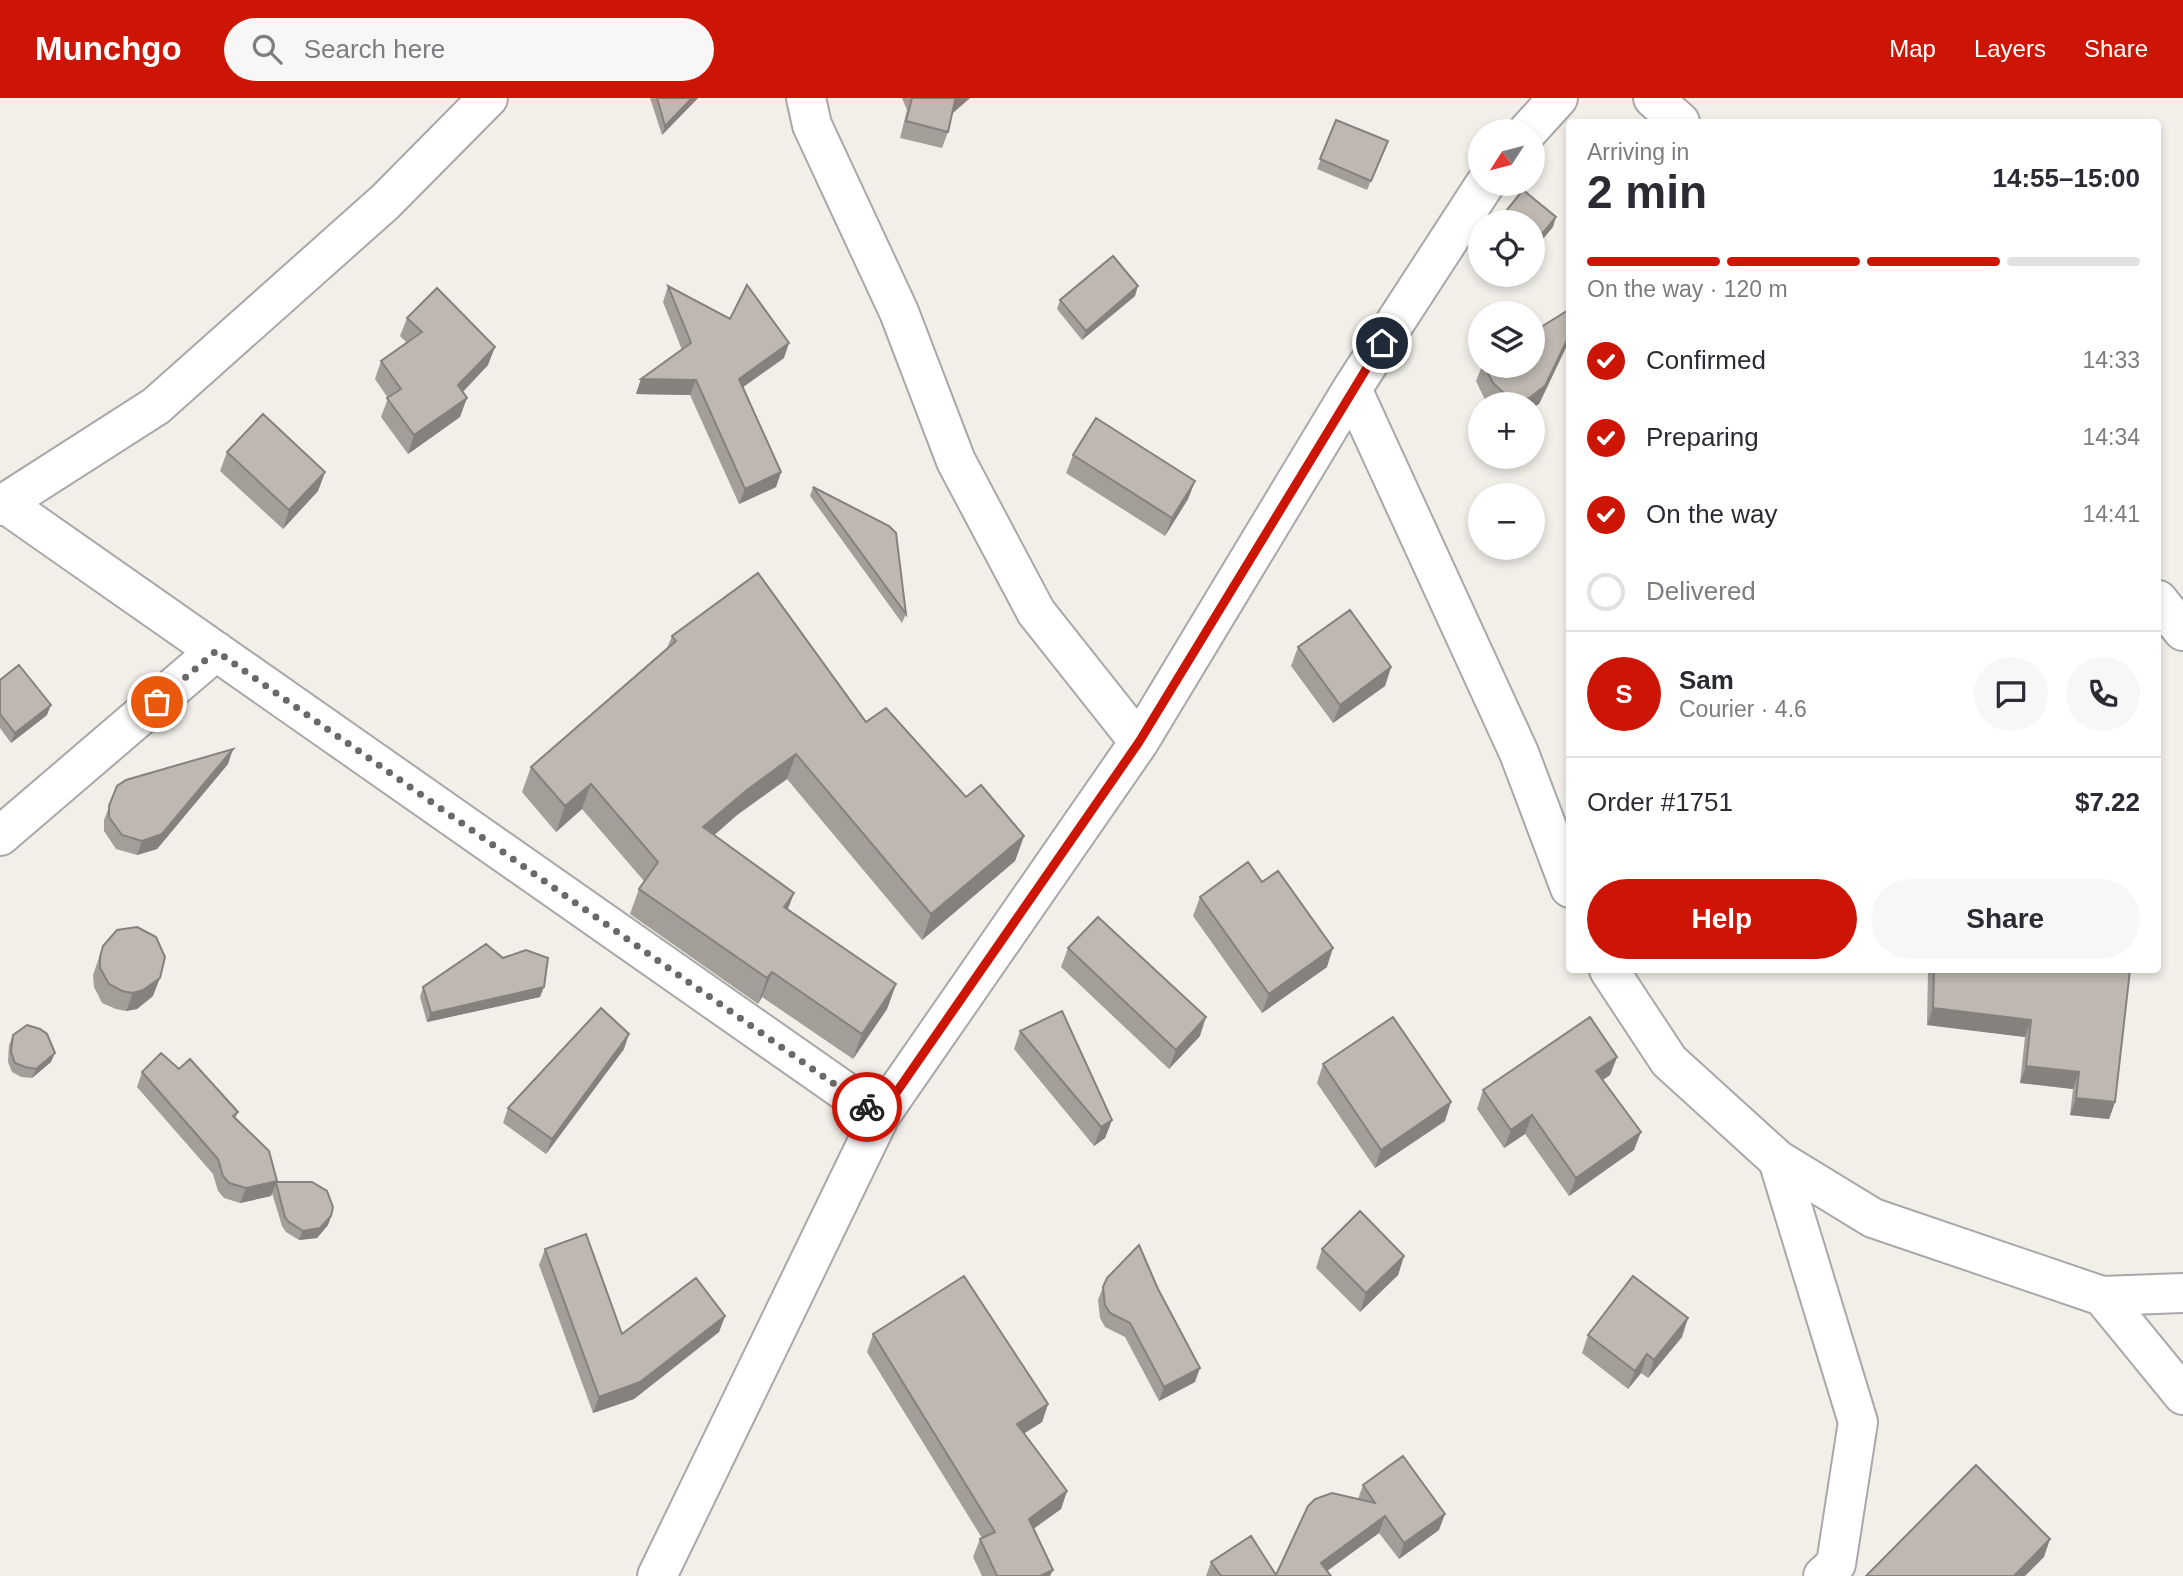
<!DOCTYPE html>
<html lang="en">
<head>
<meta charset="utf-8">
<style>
	:root { --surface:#fff; --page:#f7f7f7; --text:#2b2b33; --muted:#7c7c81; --line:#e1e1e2; --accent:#cd1505 }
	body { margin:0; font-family:Arial,sans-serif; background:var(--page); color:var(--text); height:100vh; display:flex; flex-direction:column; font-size:26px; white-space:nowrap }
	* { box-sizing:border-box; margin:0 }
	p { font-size:23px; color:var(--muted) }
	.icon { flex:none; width:38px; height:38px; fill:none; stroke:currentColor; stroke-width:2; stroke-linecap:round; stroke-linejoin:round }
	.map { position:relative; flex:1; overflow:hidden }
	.details { position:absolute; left:1566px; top:21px; width:595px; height:854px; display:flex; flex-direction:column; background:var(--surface); border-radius:7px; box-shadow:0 4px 10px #0003 }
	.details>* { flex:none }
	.needle { width:46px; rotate:234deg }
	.tools { position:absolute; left:1468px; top:21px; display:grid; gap:14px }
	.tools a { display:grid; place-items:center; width:77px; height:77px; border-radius:50%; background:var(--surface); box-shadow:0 4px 10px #0003; font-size:35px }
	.pin { position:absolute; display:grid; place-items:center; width:60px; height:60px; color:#fff; margin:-30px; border:4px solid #fff; border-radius:50%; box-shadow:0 2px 7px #0007 }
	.courier { position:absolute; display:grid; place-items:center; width:70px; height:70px; margin:-35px; border:5px solid #cd1505; border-radius:50%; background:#fff; color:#222; box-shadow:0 2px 9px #0007 }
	.summary em { font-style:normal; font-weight:600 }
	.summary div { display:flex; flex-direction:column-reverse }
	.summary { display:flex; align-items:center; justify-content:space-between; height:119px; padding:0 21px }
	h1 { font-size:46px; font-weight:600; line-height:52px }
	.bar { display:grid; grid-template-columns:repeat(4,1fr); gap:10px 7px; align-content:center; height:84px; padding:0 21px }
	.bar i { height:9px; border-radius:5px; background:var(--line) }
	.bar .current { background:var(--accent) }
	.bar p { grid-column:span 4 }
	.line { display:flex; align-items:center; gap:18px; padding:0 21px; border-top:2px solid var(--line) }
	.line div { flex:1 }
	.round { display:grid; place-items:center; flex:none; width:74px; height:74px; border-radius:37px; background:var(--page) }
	ol { padding:0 21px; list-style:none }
	li { display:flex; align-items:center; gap:21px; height:77px }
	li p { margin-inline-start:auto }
	li .icon { padding:7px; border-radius:50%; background:var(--accent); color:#fff; stroke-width:4 }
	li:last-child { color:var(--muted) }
	li i { width:38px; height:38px; border:4px solid var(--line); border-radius:50% }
	.action { display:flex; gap:14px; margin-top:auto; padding:14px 21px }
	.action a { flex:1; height:80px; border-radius:42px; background:var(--accent); color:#fff; font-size:28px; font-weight:600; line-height:80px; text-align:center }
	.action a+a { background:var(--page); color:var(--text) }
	header { display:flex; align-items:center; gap:42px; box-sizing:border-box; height:98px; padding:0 35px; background:var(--accent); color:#fff }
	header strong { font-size:33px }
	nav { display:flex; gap:38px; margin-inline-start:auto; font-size:24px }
	.search { width:490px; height:63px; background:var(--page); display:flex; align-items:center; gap:18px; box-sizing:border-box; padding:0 24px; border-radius:38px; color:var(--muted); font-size:26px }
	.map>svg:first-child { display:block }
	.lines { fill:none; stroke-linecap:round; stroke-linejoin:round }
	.street-casing { stroke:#a8a8a8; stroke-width:42 }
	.street { stroke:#fff; stroke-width:38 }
	.wall { fill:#a39e98 }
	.shaded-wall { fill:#85817c }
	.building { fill:#beb8b1; stroke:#85817c; stroke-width:2 }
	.done { stroke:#6a6967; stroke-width:7; stroke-dasharray:0 12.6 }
	.route { stroke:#cd1505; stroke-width:9 }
</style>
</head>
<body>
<header>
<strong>Munchgo</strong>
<div class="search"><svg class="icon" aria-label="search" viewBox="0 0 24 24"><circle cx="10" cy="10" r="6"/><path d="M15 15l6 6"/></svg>Search here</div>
<nav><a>Map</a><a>Layers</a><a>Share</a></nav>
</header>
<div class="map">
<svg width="2183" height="1478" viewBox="0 0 2183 1478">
	<rect width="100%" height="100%" fill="#f1efe8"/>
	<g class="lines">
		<!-- street casing -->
		<g class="street-casing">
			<path id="street" d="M806,0L812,27L899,214L956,363L1036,514L1139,644
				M1653,0L1680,24
				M1528,33L1558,0
				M1352,291L1519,655L1570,790
				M4,405L880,1018
				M0,408L156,308L385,104L488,0
				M2158,502L2183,533
				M0,738L216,553
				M1609,872L1669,963L1778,1062L1873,1120L2102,1198L2183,1195
				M1778,1062L1858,1324L1836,1466L1823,1478
				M2102,1198L2183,1297
				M657,1478L880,1018L1139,644L1352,291L1485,86"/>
		</g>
		<!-- street -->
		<use href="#street" class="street"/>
	</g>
	<!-- wall -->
	<path class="wall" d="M650,0H698L662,37Z
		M902,0H970L952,16L948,34L942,50L900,40L907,12Z
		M1336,22L1388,43L1367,92L1317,71Z
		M1480,145V160L1475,156Z
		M1501,177H1513L1508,182Z
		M668,188L784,260L742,290L781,374L776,389L739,406L690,297L636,296L641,281L682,252L663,204Z
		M1135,198L1082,242L1057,211L1060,202Z
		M1570,211V241L1539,306H1488L1486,304L1476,283L1482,268H1533Z
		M407,220L488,267L463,294L460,319L408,356L381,319L388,300L375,281L381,263L407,245L400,238Z
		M227,354L325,374L318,393L283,431L220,373Z
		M1073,357L1195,383L1188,401L1165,438L1066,375Z
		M813,389L906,516L902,525L810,398Z
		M672,538L866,624L966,699L1024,738L1015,763L922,842L787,681L737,717L714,737L794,795L788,811L896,886L887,911L853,961L762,899L758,906L630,816L639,791L644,783L582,711L556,734L522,694L531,669L667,550Z
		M1298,549L1391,569L1385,588L1333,625L1291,568Z
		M0,582L47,617L11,645L0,630Z
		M228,666L157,751L137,757L116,751L104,733V722L117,688Z
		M1262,784L1327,869L1262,915L1193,818L1200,799Z
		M103,848L153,898L137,911L126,913L116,911L102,905L94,889L93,877Z
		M1068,850L1200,938L1169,971L1061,869Z
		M1928,872H2130L2115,1004L2109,1021L2070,1017L2073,991L2020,985L2025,939L1927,927Z
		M423,889L540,899L427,924L420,899Z
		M1020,933L1112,1022L1105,1040L1094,1048L1014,951Z
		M13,937L51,964L32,980L21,979L12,974L8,964L9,947Z
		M624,951L546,1056L503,1025L508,1010Z
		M1617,959L1610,977L1603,982L1634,1052L1569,1098L1525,1036L1504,1050L1477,1011L1483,992Z
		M1323,966L1445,1023L1375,1070L1317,985Z
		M179,971L238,1014L235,1021L277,1084L331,1118L328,1127L317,1140L299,1142L286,1134L282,1128L272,1095L271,1098L240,1105L224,1100L218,1093L213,1076L137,989L142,974Z
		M545,1151L622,1236L725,1218L719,1234L634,1301L593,1315L539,1167Z
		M1322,1151L1404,1158L1398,1177L1360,1214L1316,1170Z
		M1103,1189L1195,1284L1159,1303L1125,1239L1105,1229L1100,1220L1098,1202Z
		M873,1236L1048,1306L1042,1324L1024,1335L1067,1393L1061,1411L1033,1431L1050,1478H982L973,1459L980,1441L982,1440L867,1254Z
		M1588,1237L1682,1239L1648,1280L1641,1275L1628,1291L1582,1255Z
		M1363,1387L1439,1432L1399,1461L1379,1435L1327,1473L1331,1478H1206L1211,1464L1276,1477L1358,1401Z"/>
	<!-- shaded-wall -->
	<path class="shaded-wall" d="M692,0H698L662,37L665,28Z
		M957,0H970L949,18L955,2Z
		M1556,119L1553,129L1533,153V147Z
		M1138,188L1135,198L1082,242L1086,233Z
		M1570,236V241L1539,306L1533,310V306H1516L1518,301Z
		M789,245L784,260L733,296L739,281Z
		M495,249L488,267L451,306L458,287Z
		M641,281L696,282L690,297L636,296Z
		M467,300L460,319L408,356L414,337Z
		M325,374L318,393L283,431L289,412Z
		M781,374L776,389L739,406L745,391Z
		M1195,383L1188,401L1165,438L1172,420Z
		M1391,569L1385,588L1333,625L1340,607Z
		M51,607L47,617L11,645L15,635Z
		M233,651L228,666L157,751L137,757L142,743Z
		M796,656L787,681L737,717L694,755L703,729L747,692Z
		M591,686L582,711L556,734L565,708Z
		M1024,738L1015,763L922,842L931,816Z
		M794,795L784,820V809Z
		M1333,850L1327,869L1262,915L1269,896Z
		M772,874L762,899L758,906L767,880Z
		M160,880L153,898L137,911L126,913L133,895Z
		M896,886L887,911L853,961L862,936Z
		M544,889L540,899L427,924L431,915Z
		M1933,910L2031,922L2025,939L1927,927Z
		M1206,919L1200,938L1169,971L1176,952Z
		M629,936L624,951L546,1056L552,1041Z
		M55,955L51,964L32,980L36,971Z
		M1617,959L1610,977L1589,991L1596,973Z
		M2026,968L2079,974L2073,991L2020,985Z
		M2076,1000L2115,1004L2109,1021L2070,1017Z
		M1451,1004L1445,1023L1375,1070L1381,1052Z
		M1532,1017L1525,1036L1504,1050L1511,1032Z
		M1112,1022L1105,1040L1094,1048L1101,1029Z
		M1641,1034L1634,1052L1569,1098L1576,1080Z
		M277,1083L271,1098L240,1105L246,1090Z
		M331,1118L328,1127L317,1140L299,1142L303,1133Z
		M1404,1158L1398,1177L1360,1214L1366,1195Z
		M725,1218L719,1234L634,1301L593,1315L599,1299Z
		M1688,1220L1682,1239L1648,1280L1654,1262Z
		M1647,1256L1641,1275L1628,1291L1635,1273Z
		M1200,1270L1195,1284L1159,1303L1164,1289Z
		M1048,1306L1042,1324L1011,1344L1017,1326Z
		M1067,1393L1061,1411L1022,1439L1029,1421Z
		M1445,1416L1439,1432L1399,1461L1404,1445Z
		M1385,1418L1379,1435L1320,1478L1321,1465Z
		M2050,1441L2044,1459L2025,1478H2014Z
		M1053,1472L1050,1478H1040Z"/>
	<!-- building -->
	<path class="building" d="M657,0H692L665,28Z
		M912,0H957L955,2L948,34L906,23Z
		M1336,22L1388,43L1371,83L1320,61Z
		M1523,92L1556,119L1533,147V124H1497Z
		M1113,158L1138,188L1086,233L1060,202Z
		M747,187L789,245L739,281L781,374L745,391L696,282L641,281L691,245L668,188L730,221Z
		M437,190L495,249L458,287L467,300L414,337L387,300L401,291L381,263L422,234L407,220Z
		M1570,211V236L1545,288L1529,300L1518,301L1507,298L1493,285L1484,268H1533V234Z
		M263,316L325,374L289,412L227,354Z
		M1096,320L1195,383L1172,420L1073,357Z
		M813,389L889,428L896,435L906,516Z
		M758,475L866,624L886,610L966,699L981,687L1024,738L931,816L796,656L747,692L703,729L794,795L784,809L896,886L862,936L772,874L767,880L639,791L658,764L591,686L565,708L531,669L676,543L672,538Z
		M1350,512L1391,569L1340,607L1298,549Z
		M19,567L51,607L15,635L0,616V582Z
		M233,651L162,736L142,743L122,737L109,719V708L117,688L126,682Z
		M1248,764L1262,784L1278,773L1333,850L1269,896L1200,799Z
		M1098,819L1206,919L1176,952L1068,850Z
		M137,829L156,839L165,859L160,880L143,892L133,895L122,893L109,886L100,870V859L103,848L117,832Z
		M486,846L503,860L526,852L548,860L544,889L431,915L423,889Z
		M1934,872H2130L2115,1004L2076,1000L2079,974L2026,968L2031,922L1933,910Z
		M601,910L629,936L552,1041L508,1010Z
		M1062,913L1112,1022L1101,1029L1020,933Z
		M1393,919L1451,1004L1381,1052L1323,966Z
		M1590,919L1617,959L1596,973L1641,1034L1576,1080L1532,1017L1511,1032L1483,992Z
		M27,927L40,931L47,936L55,955L36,971L25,969L15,965L11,954L13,937Z
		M161,955L179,971L190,961L238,1014L233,1018L269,1053L277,1083L246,1090L229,1085L223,1078L218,1061L142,974Z
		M277,1084H312L327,1093L333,1109L331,1118L320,1130L303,1133L289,1124L285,1119L276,1085Z
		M1360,1113L1404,1158L1366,1195L1322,1151Z
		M586,1136L622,1236L696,1180L725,1218L640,1284L599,1299L545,1151Z
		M1139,1147L1158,1191L1200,1270L1164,1289L1130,1225L1110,1215L1105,1207L1103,1189L1107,1180Z
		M964,1178L1048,1306L1017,1326L1067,1393L1029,1421L1053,1472L1040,1478H997L980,1441L995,1434L873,1236Z
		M1633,1178L1688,1220L1654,1262L1647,1256L1635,1273L1588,1237Z
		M1403,1358L1445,1416L1404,1445L1385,1418L1321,1465L1331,1478H1221L1211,1464L1251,1438L1276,1477L1308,1408L1315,1401L1332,1395L1375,1405L1363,1387Z
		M1976,1367L2050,1441L2014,1478H1866Z"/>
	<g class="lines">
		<!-- done -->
		<path class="done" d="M157,604L216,553L867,1009"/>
		<!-- route -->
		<path class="route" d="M867,1009L880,1018L1139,644L1382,245"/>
	</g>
</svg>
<div class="tools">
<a><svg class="needle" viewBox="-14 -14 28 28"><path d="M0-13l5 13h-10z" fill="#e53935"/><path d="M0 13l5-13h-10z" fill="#7c7c81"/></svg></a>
<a><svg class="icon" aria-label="locate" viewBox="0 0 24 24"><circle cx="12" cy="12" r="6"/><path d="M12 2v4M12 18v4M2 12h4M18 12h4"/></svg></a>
<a><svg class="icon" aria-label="layers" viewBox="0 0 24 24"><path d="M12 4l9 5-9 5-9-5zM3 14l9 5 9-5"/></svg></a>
<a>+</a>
<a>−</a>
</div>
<div class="pin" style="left:157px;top:604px;background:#ea580c"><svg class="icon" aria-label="bag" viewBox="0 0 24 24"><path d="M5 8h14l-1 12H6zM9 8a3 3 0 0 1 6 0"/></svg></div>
<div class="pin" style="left:1382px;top:245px;background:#1f2937"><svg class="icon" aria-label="home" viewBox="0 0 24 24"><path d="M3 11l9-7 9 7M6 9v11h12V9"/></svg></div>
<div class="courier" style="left:867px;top:1009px"><svg class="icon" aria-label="bike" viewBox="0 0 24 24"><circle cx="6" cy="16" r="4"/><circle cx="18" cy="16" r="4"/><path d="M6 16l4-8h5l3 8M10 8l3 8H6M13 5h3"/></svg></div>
<section class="details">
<div class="summary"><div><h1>2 min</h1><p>Arriving in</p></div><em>14:55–15:00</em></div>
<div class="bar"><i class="current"></i><i class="current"></i><i class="current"></i><i></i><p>On the way · 120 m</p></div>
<ol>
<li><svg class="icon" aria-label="check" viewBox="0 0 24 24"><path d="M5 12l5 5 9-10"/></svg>Confirmed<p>14:33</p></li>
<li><svg class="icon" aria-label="check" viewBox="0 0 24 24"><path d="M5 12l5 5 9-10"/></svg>Preparing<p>14:34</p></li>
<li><svg class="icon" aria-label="check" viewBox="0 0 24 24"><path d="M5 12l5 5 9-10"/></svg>On the way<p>14:41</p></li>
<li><i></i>Delivered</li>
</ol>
<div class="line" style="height:126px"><b class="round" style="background:var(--accent);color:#fff">S</b><div><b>Sam</b><p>Courier · 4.6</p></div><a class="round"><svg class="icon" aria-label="chat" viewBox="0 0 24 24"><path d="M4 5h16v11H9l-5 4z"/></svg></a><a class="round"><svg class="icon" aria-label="phone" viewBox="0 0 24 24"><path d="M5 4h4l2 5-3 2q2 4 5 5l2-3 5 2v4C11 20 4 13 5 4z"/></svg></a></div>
<div class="line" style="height:91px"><div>Order #1751</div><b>$7.22</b></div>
<div class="action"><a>Help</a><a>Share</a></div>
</section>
</div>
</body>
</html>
